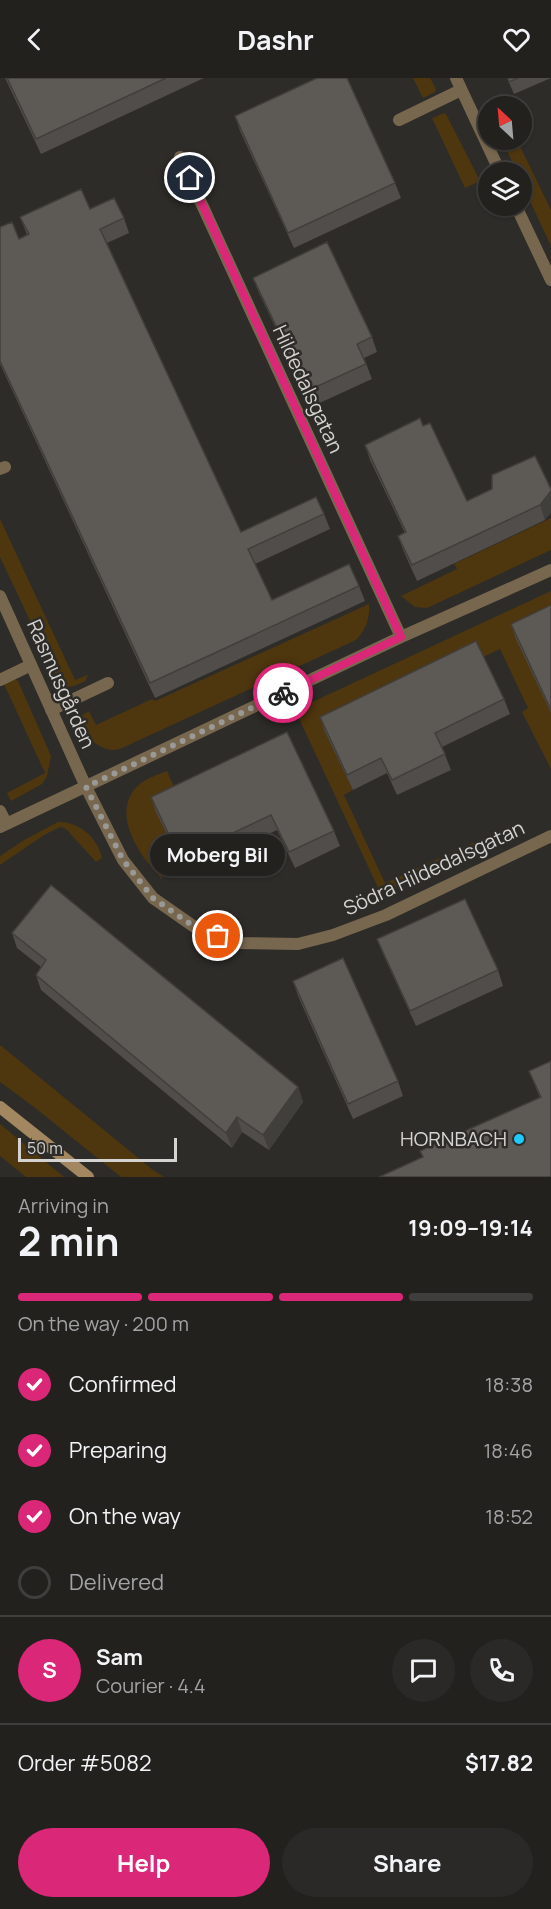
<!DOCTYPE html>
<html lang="en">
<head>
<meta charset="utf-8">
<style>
	:root { --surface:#22211e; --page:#2a2927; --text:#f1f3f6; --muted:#a2a3a4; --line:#3f3e3c; --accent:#db2777 }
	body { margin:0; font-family:Manrope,sans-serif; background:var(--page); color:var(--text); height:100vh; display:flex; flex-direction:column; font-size:22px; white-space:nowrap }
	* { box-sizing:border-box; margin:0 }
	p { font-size:20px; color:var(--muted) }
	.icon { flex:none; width:33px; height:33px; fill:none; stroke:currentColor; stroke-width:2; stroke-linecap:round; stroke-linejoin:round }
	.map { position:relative; height:1099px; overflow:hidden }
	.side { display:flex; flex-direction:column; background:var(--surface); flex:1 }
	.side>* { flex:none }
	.needle { width:39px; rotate:334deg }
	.controls { position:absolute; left:478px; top:18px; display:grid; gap:12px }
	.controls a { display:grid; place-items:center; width:54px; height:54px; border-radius:50%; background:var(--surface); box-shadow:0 2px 4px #0004,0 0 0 2px var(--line); font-size:30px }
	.scale { position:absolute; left:18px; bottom:15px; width:159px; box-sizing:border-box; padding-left:6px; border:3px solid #d5d3d1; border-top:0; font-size:16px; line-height:21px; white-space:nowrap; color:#d5d3d1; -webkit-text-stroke:4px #2e2c28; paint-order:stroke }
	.pin { position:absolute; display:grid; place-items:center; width:51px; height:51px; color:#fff; margin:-26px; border:3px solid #fff; border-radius:50%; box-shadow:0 2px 6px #0007 }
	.courier { position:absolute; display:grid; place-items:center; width:60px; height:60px; margin:-30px; border:4px solid #db2777; border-radius:50%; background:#fff; color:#222; box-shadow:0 2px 8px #0007 }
	.bubble { position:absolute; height:42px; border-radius:21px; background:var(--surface); box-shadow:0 2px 4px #0004,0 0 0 2px var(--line); font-size:20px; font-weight:700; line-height:42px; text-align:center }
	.head em { font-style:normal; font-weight:700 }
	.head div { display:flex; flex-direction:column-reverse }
	.head { display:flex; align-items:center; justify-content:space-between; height:102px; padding:0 18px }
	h1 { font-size:39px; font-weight:700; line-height:45px }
	.bar { display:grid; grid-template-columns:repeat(4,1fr); gap:9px 6px; align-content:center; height:72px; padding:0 18px }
	.bar i { height:8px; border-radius:4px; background:var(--line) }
	.bar .active { background:var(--accent) }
	.bar p { grid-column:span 4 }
	.line { display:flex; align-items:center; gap:15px; padding:0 18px; border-top:2px solid var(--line) }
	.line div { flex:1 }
	.round { display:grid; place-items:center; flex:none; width:63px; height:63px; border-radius:32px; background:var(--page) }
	ol { padding:0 18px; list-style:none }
	li { display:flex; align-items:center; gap:18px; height:66px }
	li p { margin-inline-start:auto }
	li .icon { padding:6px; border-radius:50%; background:var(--accent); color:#fff; stroke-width:4 }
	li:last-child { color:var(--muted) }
	li i { width:33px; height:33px; border:3px solid var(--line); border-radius:50% }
	.primary-button { display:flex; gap:12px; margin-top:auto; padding:12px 18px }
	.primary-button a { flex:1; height:69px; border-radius:36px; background:var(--accent); color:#fff; font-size:24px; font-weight:700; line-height:69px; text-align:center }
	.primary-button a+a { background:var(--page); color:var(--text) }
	header { display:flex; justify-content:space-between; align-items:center; height:78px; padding:0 18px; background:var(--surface); font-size:27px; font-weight:700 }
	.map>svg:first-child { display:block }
	.green { fill:#4e360f }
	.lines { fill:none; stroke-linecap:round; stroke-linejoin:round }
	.lane { stroke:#78674f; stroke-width:12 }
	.street { stroke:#78674f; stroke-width:12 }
	.secondary { stroke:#a38760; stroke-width:12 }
	.wall { fill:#504d4a }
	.shaded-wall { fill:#413f3c }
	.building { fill:#5d5a56; stroke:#413f3c; stroke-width:1.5 }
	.done { stroke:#9b9996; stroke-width:6; stroke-dasharray:0 10.8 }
	.route { stroke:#db2777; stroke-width:8 }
	.poi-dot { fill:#1fc9fd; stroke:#2e2c28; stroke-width:2 }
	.labels { text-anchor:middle; stroke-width:5; stroke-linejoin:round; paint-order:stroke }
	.street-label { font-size:20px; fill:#d5d3d1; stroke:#2e2c28 }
	.poi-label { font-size:20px; fill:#d5d3d1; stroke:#2e2c28; text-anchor:end }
</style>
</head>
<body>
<header><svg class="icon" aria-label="back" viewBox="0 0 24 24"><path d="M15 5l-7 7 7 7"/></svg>Dashr<svg class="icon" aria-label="heart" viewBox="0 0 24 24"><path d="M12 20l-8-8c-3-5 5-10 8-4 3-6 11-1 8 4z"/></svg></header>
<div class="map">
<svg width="551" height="1099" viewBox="0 0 551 1099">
	<rect width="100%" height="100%" fill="#2e2c28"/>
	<!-- green -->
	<path class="green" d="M413,0H430L436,11L435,14L423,20Z
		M444,35L446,36L480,103L465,110L432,40Z
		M509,62H517L551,132V168L522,106V94H517L508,75Z
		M551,440V472L427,530L415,529L401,518L457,491L454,486Z
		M0,441L75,602L88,597L85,603C72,609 66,613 57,600L0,479Z
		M551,513V691L522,634L528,630L500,571L325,654L353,712L344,717L385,805L510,748L512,752L381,816L295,632Z
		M369,526C370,540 366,552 356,562L135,664C128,667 119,673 111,672C95,670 65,644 89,633L96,647L152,621L155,623Z
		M15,601L18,603L51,678L47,698L42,706L11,723L7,715L45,695L4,606Z
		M167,693L180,723L157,734L181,786L167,789L162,795V801C140,779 107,732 141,705C148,700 159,696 167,693Z
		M58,744C79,743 98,760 102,780L96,784L66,751L60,749L44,757L0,787V778L24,762Z
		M0,967L153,1092L164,1099H121L34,1029L0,1004Z
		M0,1046L64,1099H26L0,1078Z"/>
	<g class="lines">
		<!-- lane -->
		<path class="lane" d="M399,42L461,12
			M0,391L5,389
			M0,602L31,587
			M51,632L108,605
			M0,733L6,745"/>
		<!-- street -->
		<path class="street" d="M456,0L500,94
			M180,79L401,559
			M516,128L551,202
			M0,518L86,709L123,782L153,820L196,850L239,865L298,866L333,857L386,837L551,758
			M0,749L401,559L551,492"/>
		<!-- secondary -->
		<path class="secondary" d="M0,1029L88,1099"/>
	</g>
	<!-- wall -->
	<path class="wall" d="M5,0H204L41,76Z
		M507,0H551L514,16Z
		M235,38L395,105L401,120L294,170L240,53Z
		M90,131L124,140L129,155L107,165L241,454L324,436L330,451L255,486L272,522L359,508L365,523L155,620L0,286V149L19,161L27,157L20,139Z
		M253,200L372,259L377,274L364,280L372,301L313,328L259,215Z
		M423,348L467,423L492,411L535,378L545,442L417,503L404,474L398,458L405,455L370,382L365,367Z
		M551,527V635L516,561L511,546Z
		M504,621L510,636L442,669L451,692L397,717L387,695L353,712L325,654L320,639Z
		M287,654L334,753L340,768L295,790L277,752L186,795L156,734L151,719Z
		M12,855L298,1009L303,1024L269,1072L242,1054L232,1070L41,912L36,897L41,889L17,870Z
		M377,861L498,892L503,908L416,948L383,876Z
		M293,903L398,1003L403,1018L353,1041L298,918Z
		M551,983V1099L423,1080L540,1020L529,993Z"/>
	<!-- shaded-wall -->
	<path class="shaded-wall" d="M551,413V435L545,442L540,427Z
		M298,1009L303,1024L269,1072L263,1057Z
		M237,1039L242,1054L232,1070L226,1055Z"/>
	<!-- building -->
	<path class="building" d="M7,0H166L36,61Z
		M317,0H347L395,105L288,155L235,38Z
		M508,0H518L509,4Z
		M81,111L90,131L114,120L124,140L100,151L241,454L316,419L324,436L248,471L272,522L349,486L359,508L150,605L0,283V149L12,144L19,161L29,156L20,139Z
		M327,164L372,259L357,266L366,286L307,313L253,200Z
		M420,340L423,348L430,345L467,423L492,411V397L535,378L551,411V413L540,427L412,487L398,458L406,454L365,367Z
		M551,527V632L511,546Z
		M476,563L504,621L435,655L445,676L392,702L381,680L347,697L320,639Z
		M287,654L334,753L289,774L271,737L180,780L151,719Z
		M51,807L298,1009L263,1057L237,1039L226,1055L36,897L46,882L12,855Z
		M465,821L498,892L410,933L377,861Z
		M343,880L398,1003L348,1026L293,903Z
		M551,983V1099H379L423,1079L420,1073L541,1019L529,993Z"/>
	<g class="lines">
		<!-- done -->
		<path class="done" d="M218,858L196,850L153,820L123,782L86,709L283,615"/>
		<!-- route -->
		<path class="route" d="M190,100L401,559L283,615"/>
	</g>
	<!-- markers -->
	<circle class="poi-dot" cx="519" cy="1061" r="6"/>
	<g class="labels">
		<!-- street labels -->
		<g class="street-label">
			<text transform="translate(308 311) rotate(65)" y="7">Hildedalsgatan</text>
			<text transform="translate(61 606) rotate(66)" y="7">Rasmusgården</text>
			<text transform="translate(434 790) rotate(-25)" y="7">Södra Hildedalsgatan</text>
		</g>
		<!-- poi labels -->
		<g class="poi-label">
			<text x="507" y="1068">HORNBACH</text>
		</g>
	</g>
</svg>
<div class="controls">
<a><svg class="needle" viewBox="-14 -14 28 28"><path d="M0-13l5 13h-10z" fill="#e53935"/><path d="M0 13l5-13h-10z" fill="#a2a3a4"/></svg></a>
<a><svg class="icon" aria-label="layers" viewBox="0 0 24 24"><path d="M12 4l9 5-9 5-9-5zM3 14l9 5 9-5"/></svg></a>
</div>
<div class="scale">50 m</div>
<div class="pin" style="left:218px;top:858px;background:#ea580c"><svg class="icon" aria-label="bag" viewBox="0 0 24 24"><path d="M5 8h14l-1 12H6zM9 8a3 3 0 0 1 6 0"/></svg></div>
<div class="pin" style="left:190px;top:100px;background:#1f2937"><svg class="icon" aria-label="home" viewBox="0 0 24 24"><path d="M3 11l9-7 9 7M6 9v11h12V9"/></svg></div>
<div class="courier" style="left:283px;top:615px"><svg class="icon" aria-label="bike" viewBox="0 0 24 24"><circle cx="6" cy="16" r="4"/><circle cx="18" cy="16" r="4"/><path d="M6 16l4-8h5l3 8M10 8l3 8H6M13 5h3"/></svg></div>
<div class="bubble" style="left:150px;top:756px;width:135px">Moberg Bil</div>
</div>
<section class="side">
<div class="head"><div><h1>2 min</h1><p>Arriving in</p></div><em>19:09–19:14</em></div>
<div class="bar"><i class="active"></i><i class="active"></i><i class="active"></i><i></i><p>On the way · 200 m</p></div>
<ol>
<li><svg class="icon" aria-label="check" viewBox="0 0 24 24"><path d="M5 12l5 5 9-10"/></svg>Confirmed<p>18:38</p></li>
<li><svg class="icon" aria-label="check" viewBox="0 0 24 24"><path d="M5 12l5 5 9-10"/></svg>Preparing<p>18:46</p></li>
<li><svg class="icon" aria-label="check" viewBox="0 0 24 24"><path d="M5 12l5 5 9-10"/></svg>On the way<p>18:52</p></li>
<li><i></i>Delivered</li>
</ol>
<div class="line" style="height:108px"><b class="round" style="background:var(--accent);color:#fff">S</b><div><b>Sam</b><p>Courier · 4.4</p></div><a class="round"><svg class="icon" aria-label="chat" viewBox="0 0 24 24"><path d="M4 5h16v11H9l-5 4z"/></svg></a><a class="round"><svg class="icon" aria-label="phone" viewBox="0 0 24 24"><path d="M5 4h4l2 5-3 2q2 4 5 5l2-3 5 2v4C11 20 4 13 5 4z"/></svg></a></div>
<div class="line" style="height:78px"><div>Order #5082</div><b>$17.82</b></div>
<div class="primary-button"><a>Help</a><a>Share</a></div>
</section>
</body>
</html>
